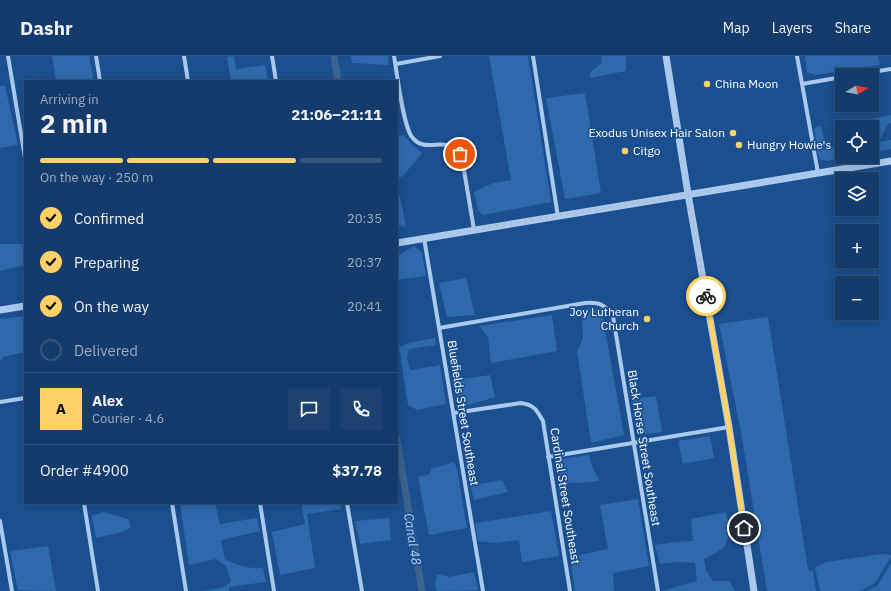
<!DOCTYPE html>
<html lang="en">
<head>
<meta charset="utf-8">
<style>
	:root { --surface:#143b6b; --page:#1d4271; --text:#f1f3f6; --muted:#9dadc1; --line:#33557e; --accent:#ffd166 }
	body { margin:0; font-family:"IBM Plex Sans",sans-serif; background:var(--page); color:var(--text); height:100vh; display:flex; flex-direction:column; font-size:15px; white-space:nowrap }
	* { box-sizing:border-box; margin:0 }
	p { font-size:13px; color:var(--muted) }
	.icon { flex:none; width:22px; height:22px; fill:none; stroke:currentColor; stroke-width:2; stroke-linecap:round; stroke-linejoin:round }
	.map { position:relative; flex:1; overflow:hidden }
	.details { position:absolute; left:24px; top:24px; width:374px; height:424px; display:flex; flex-direction:column; background:var(--surface); border-radius:0px; box-shadow:0 2px 10px #0003,0 0 0 1px var(--line) }
	.details>* { flex:none }
	.needle { width:26px; rotate:80deg }
	.tools { position:absolute; left:835px; top:12px; display:grid; gap:8px }
	.tools a { display:grid; place-items:center; width:44px; height:44px; border-radius:0px; background:var(--surface); box-shadow:0 2px 10px #0003,0 0 0 1px var(--line); font-size:20px }
	.pin { position:absolute; display:grid; place-items:center; width:34px; height:34px; color:#fff; margin:-17px; border:2px solid #fff; border-radius:50%; box-shadow:0 1px 4px #0007 }
	.courier { position:absolute; display:grid; place-items:center; width:40px; height:40px; margin:-20px; border:3px solid #ffd166; border-radius:50%; background:#fff; color:#222; box-shadow:0 1px 5px #0007 }
	.overview em { font-style:normal; font-weight:800 }
	.overview div { display:flex; flex-direction:column-reverse }
	.overview { display:flex; align-items:center; justify-content:space-between; height:68px; padding:0 16px }
	h1 { font-size:26px; font-weight:800; line-height:30px }
	.bar { display:grid; grid-template-columns:repeat(4,1fr); gap:6px 4px; align-content:center; height:48px; padding:0 16px }
	.bar i { height:5px; border-radius:3px; background:var(--line) }
	.bar .current { background:var(--accent) }
	.bar p { grid-column:span 4 }
	.line { display:flex; align-items:center; gap:10px; padding:0 16px; border-top:1px solid var(--line) }
	.line div { flex:1 }
	.round { display:grid; place-items:center; flex:none; width:42px; height:42px; border-radius:0px; background:var(--page) }
	ol { padding:0 16px; list-style:none }
	li { display:flex; align-items:center; gap:12px; height:44px }
	li p { margin-inline-start:auto }
	li .icon { padding:4px; border-radius:50%; background:var(--accent); color:#111; stroke-width:4 }
	li:last-child { color:var(--muted) }
	li i { width:22px; height:22px; border:2px solid var(--line); border-radius:50% }
	header { display:flex; align-items:center; gap:24px; box-sizing:border-box; height:56px; padding:0 20px; background:var(--surface); border-bottom:1px solid var(--line) }
	header strong { font-size:19px }
	nav { display:flex; gap:22px; margin-inline-start:auto; font-size:14px }
	.map>svg:first-child { display:block }
	.green { fill:#2e69ad }
	.lines { fill:none; stroke-linecap:round; stroke-linejoin:round }
	.canal { stroke:#3c6290; stroke-width:7 }
	.minor { stroke:#a9c9ee; stroke-width:4 }
	.tertiary { stroke:#a9c9ee; stroke-width:7 }
	.done { stroke:#afc1d8; stroke-width:4; stroke-dasharray:0 7.2 }
	.route { stroke:#ffd166; stroke-width:5 }
	.poi-dot { fill:#ffd166; stroke:#1b4f8f; stroke-width:1.5 }
	.labels { text-anchor:middle; stroke-width:3.5; stroke-linejoin:round; paint-order:stroke }
	.poi-label { font-size:12px; fill:#fff; stroke:#1b4f8f; text-anchor:start }
	.street-label { font-size:12px; fill:#fff; stroke:#1b4f8f }
	.water-label { font-size:13px; font-style:italic; fill:#b5d3f5; stroke:#1b4f8f }
</style>
</head>
<body>
<header>
<strong>Dashr</strong>
<nav><a>Map</a><a>Layers</a><a>Share</a></nav>
</header>
<div class="map">
<svg width="891" height="535" viewBox="0 0 891 535">
	<rect width="100%" height="100%" fill="#1b4f8f"/>
	<!-- green -->
	<path class="green" d="M52,0H89L94,25H56Z
		M234,0L236,13L265,9L268,25H231L227,1Z
		M351,0H388L389,9L352,7Z
		M489,0H528L551,146L483,159L478,154L474,136L493,127L511,124Z
		M601,0H626V15L590,22V16L602,7Z
		M805,0H878L880,9L815,19L807,16Z
		M0,30H5L18,89L0,92Z
		M585,37L601,137L565,143L546,42Z
		M891,59V67L887,69L879,86L891,84V93L872,97V71H869L871,63Z
		M820,69L826,88L839,95L842,94V101H849L827,105L819,103L814,73Z
		M404,79L411,88L422,97L403,120L397,123V80Z
		M397,140H400L406,171L397,169Z
		M25,188V209L0,215V188Z
		M414,190L422,197L426,220L397,224V200Z
		M466,222L475,259L447,261L439,227Z
		M591,251L602,257L624,379L591,387L577,295L583,282L582,261L571,262L570,255Z
		M552,259L557,295L491,307L488,281L479,270Z
		M25,260V296L3,301L0,305V263Z
		M768,261L808,513L810,515H813L816,535H767L741,376L719,268Z
		M435,282L436,289L409,293L407,301L410,314L440,309L446,348L417,354L408,349L399,291L409,287Z
		M490,319L495,341L462,351L460,342L455,338L453,324Z
		M656,340L662,376L646,378L637,373L631,343Z
		M710,380L714,402L683,408L678,385Z
		M589,399L592,410L599,425L581,427L560,426L554,404Z
		M454,406L457,413L467,472L429,479L418,421L430,418L431,413Z
		M470,420L479,428L502,424L508,436L474,444L470,429Z
		M638,443L649,510L613,517L614,535H575L570,501L608,493L600,449Z
		M180,447H215L220,468L257,462L260,475L221,484L225,503C237,509 249,513 263,512L266,526L229,531V535H202L222,532L231,526L226,510L216,503L189,509Z
		M301,447H340L341,453L307,458L315,512L280,519L272,476L305,468Z
		M551,455L559,500L522,506L519,484L495,487L478,485L475,467Z
		M103,456L128,463L131,471L123,476L96,482L92,460Z
		M726,456L730,476L724,492L704,503L706,514L713,525H729L735,535H662L697,525L695,507L678,506L660,508L655,489L677,486L693,485L691,463Z
		M389,462L391,484L360,488L355,465Z
		M48,490L56,535L18,534L10,495Z
		M882,498L891,499V501L874,528L859,535H820L815,511L826,506Z
		M891,507V535H866L877,530Z
		M474,516L478,534L437,535L435,529L437,518L449,521Z"/>
	<g class="lines">
		<!-- canal -->
		<path class="canal" d="M334,0L338,25
			M397,384L422,535"/>
		<!-- minor -->
		<path class="minor" d="M8,0L25,102
			M96,0L100,25
			M184,0L188,25
			M272,0L276,25
			M394,0C397,17 403,70 412,81C428,102 451,71 463,108L474,174
			M533,0L558,161
			M797,0L818,117
			M396,8L440,0
			M855,19L891,13
			M802,28L842,21
			M424,182L483,535
			M439,272L585,247C599,246 604,248 613,260L658,535
			M0,346L25,342
			M454,357L521,347C534,349 536,353 543,365L570,535
			M548,401L729,371
			M84,447L98,535
			M172,447L186,535
			M260,447L274,535
			M347,447L362,535
			M0,465L12,535"/>
		<!-- tertiary -->
		<path class="tertiary" d="M666,0L688,138L729,371L754,535
			M397,187L891,105
			M0,254L25,250"/>
	</g>
	<g class="lines">
		<!-- done -->
		<path class="done" d="M460,98L463,108L474,174L688,138L706,240"/>
		<!-- route -->
		<path class="route" d="M706,240L729,371L744,472"/>
	</g>
	<!-- markers -->
	<g class="poi-dot">
		<circle cx="707" cy="28" r="4"/>
		<circle cx="733" cy="77" r="4"/>
		<circle cx="739" cy="89" r="4"/>
		<circle cx="625" cy="95" r="4"/>
		<circle cx="647" cy="263" r="4"/>
	</g>
	<g class="labels">
		<!-- poi labels -->
		<g class="poi-label">
			<text x="715" y="32">China Moon</text>
			<text x="725" y="81" text-anchor="end">Exodus Unisex Hair Salon</text>
			<text x="747" y="93">Hungry Howie's</text>
			<text x="633" y="99">Citgo</text>
			<text x="639" y="260" text-anchor="end">Joy Lutheran<tspan x="639" dy="14">Church</tspan></text>
		</g>
		<!-- street labels -->
		<g class="street-label">
			<text transform="translate(463 357) rotate(81)" y="4">Bluefields Street Southeast</text>
			<text transform="translate(644 392) rotate(81)" y="4">Black Horse Street Southeast</text>
			<text transform="translate(565 440) rotate(81)" y="4">Cardinal Street Southeast</text>
		</g>
		<!-- water labels -->
		<g class="water-label">
			<text transform="translate(413 483) rotate(81)" y="5">Canal 48</text>
		</g>
	</g>
</svg>
<div class="tools">
<a><svg class="needle" viewBox="-14 -14 28 28"><path d="M0-13l5 13h-10z" fill="#e53935"/><path d="M0 13l5-13h-10z" fill="#9dadc1"/></svg></a>
<a><svg class="icon" aria-label="locate" viewBox="0 0 24 24"><circle cx="12" cy="12" r="6"/><path d="M12 2v4M12 18v4M2 12h4M18 12h4"/></svg></a>
<a><svg class="icon" aria-label="layers" viewBox="0 0 24 24"><path d="M12 4l9 5-9 5-9-5zM3 14l9 5 9-5"/></svg></a>
<a>+</a>
<a>−</a>
</div>
<div class="pin" style="left:460px;top:98px;background:#ea580c"><svg class="icon" aria-label="bag" viewBox="0 0 24 24"><path d="M5 8h14l-1 12H6zM9 8a3 3 0 0 1 6 0"/></svg></div>
<div class="pin" style="left:744px;top:472px;background:#1f2937"><svg class="icon" aria-label="home" viewBox="0 0 24 24"><path d="M3 11l9-7 9 7M6 9v11h12V9"/></svg></div>
<div class="courier" style="left:706px;top:240px"><svg class="icon" aria-label="bike" viewBox="0 0 24 24"><circle cx="6" cy="16" r="4"/><circle cx="18" cy="16" r="4"/><path d="M6 16l4-8h5l3 8M10 8l3 8H6M13 5h3"/></svg></div>
<section class="details">
<div class="overview"><div><h1>2 min</h1><p>Arriving in</p></div><em>21:06–21:11</em></div>
<div class="bar"><i class="current"></i><i class="current"></i><i class="current"></i><i></i><p>On the way · 250 m</p></div>
<ol>
<li><svg class="icon" aria-label="check" viewBox="0 0 24 24"><path d="M5 12l5 5 9-10"/></svg>Confirmed<p>20:35</p></li>
<li><svg class="icon" aria-label="check" viewBox="0 0 24 24"><path d="M5 12l5 5 9-10"/></svg>Preparing<p>20:37</p></li>
<li><svg class="icon" aria-label="check" viewBox="0 0 24 24"><path d="M5 12l5 5 9-10"/></svg>On the way<p>20:41</p></li>
<li><i></i>Delivered</li>
</ol>
<div class="line" style="height:72px"><b class="round" style="background:var(--accent);color:#111">A</b><div><b>Alex</b><p>Courier · 4.6</p></div><a class="round"><svg class="icon" aria-label="chat" viewBox="0 0 24 24"><path d="M4 5h16v11H9l-5 4z"/></svg></a><a class="round"><svg class="icon" aria-label="phone" viewBox="0 0 24 24"><path d="M5 4h4l2 5-3 2q2 4 5 5l2-3 5 2v4C11 20 4 13 5 4z"/></svg></a></div>
<div class="line" style="height:52px"><div>Order #4900</div><b>$37.78</b></div>
</section>
</div>
</body>
</html>
